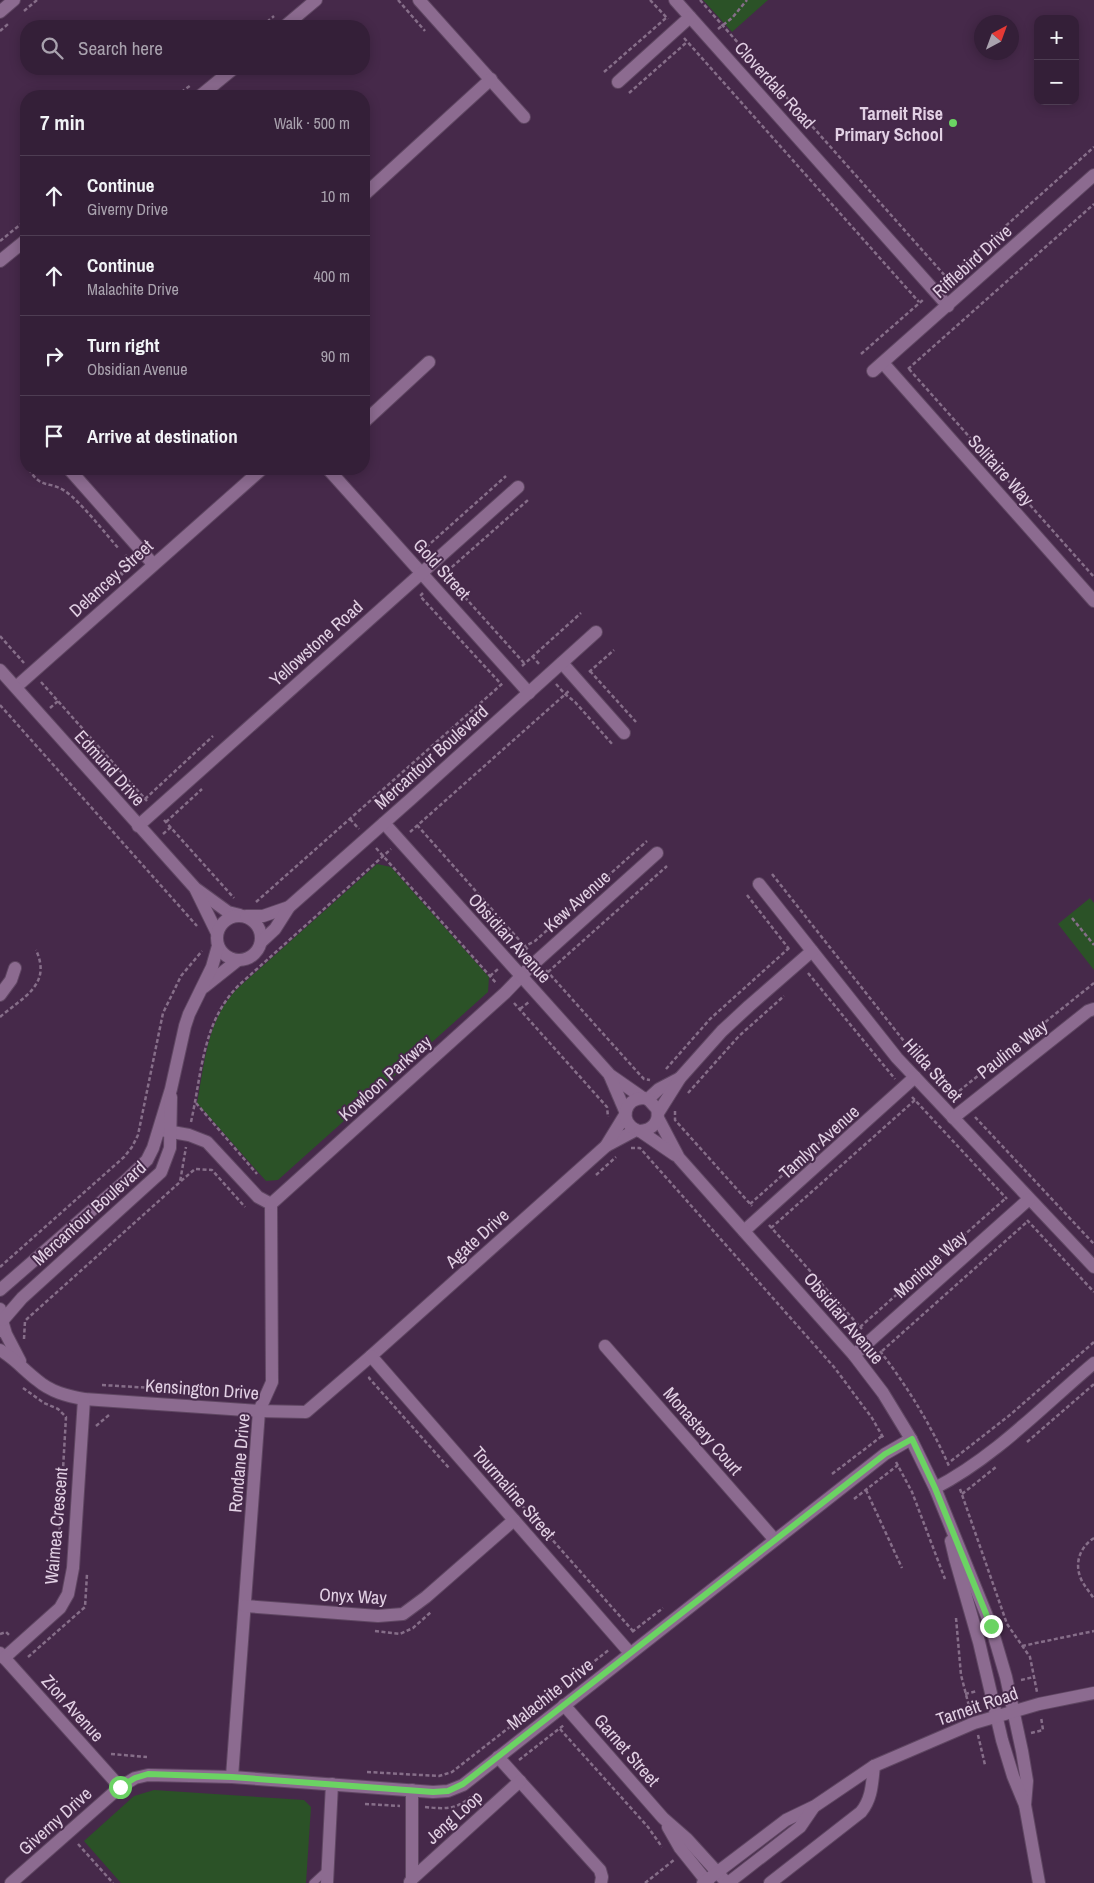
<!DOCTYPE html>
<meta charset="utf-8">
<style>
:root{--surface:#341f38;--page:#3c2740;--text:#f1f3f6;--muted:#a9a2ae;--line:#4e3d53}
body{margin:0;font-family:"Archivo Narrow",sans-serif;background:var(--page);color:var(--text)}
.controls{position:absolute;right:15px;top:15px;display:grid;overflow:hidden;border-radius:10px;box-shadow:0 2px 12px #0003}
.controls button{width:45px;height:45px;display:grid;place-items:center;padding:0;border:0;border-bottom:1px solid var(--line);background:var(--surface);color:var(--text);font:25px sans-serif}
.compass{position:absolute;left:974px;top:15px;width:45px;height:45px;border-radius:50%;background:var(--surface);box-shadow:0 2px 12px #0003;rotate:41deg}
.stop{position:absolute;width:15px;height:15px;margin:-11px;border:4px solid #6bd363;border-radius:50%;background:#fff}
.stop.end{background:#6bd363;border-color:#fff;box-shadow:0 1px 5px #0008}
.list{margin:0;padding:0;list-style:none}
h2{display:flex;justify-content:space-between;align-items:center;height:65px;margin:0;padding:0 20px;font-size:21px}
h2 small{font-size:16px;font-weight:400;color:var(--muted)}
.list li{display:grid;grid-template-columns:32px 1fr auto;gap:15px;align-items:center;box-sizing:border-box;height:80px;padding:0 20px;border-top:1px solid var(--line)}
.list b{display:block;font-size:19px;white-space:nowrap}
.list p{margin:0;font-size:16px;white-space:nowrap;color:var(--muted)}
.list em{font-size:16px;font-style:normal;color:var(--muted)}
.icon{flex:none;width:28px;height:28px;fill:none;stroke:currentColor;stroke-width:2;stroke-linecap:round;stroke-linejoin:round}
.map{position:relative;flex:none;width:1094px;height:1883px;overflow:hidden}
.search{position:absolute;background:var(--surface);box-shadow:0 2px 12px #0003;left:20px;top:20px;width:350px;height:55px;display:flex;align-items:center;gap:12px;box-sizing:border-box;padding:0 18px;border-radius:20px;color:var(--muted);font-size:19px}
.panel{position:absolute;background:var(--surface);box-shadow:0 2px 12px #0003;left:20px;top:90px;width:350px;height:385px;border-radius:20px}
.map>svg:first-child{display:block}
.green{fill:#2b5227}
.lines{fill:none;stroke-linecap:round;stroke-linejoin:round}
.service-casing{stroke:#5f4662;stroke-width:9}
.minor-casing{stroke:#5f4662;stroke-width:14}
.tertiary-casing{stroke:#5f4662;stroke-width:14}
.secondary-casing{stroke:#5f4662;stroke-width:14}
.path{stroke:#866e89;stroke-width:2.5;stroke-dasharray:4 2.5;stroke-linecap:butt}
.service{stroke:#8c6b90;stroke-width:7}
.minor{stroke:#8c6b90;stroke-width:12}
.tertiary{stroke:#8c6b90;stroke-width:12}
.secondary{stroke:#8c6b90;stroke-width:12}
.route{stroke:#6bd363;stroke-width:6}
.poi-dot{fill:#6bd363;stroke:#46294a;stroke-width:2}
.labels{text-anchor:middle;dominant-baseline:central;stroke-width:4;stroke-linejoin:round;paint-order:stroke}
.street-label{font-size:18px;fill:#e2d0e4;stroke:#46294a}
.poi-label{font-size:18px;font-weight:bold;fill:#e2d0e4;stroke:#46294a;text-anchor:end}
</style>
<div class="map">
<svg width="1094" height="1883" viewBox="0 0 1094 1883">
<rect width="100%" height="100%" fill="#46294a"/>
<g class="green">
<polygon points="703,0 768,0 732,32"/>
<path d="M377,864L391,867L489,977L488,992L278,1180L266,1181L197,1103C205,1061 207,1018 239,987Z"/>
<polygon points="1090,898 1094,903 1094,970 1058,924"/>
<polygon points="154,1790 304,1800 311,1807 306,1883 121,1883 84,1841 134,1796"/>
</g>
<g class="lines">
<g class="service-casing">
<polyline id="service" points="313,1883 327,1870"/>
</g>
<g class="minor-casing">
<g id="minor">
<polyline points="419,0 524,117"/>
<polyline points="675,0 948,306"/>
<polyline points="0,12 14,0"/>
<polyline points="285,26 316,0"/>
<polyline points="618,82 690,17"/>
<polyline points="200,96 233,69"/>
<polyline points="364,195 491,79"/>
<polyline points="0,261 26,240"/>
<polyline points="883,363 1094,601"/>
<polyline points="364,422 429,362"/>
<polyline points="69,469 153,564"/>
<polyline points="328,469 529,693"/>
<polyline points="562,663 624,733"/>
<polyline points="16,687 262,469"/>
<polyline points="138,826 518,487"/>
<polyline points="759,884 897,1058 1094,1267"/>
<polyline points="0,995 11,980 15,968"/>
<polyline points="643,1098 648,1099 659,1089 680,1078"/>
<polyline points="658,1113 680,1078 722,1031 749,1006 812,951"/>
<polyline points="953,1118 1088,1011 1094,1009"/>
<polyline points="161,1130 189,1135 207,1142 258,1197 271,1204 272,1382 259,1411 232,1777"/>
<polyline points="606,1146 636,1130 640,1131"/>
<polyline points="271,1204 505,993 530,967 657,853"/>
<polyline points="744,1231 915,1077"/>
<polyline points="3,1324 6,1334 20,1361"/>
<polyline points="605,1346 775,1540"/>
<path d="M0,1350C15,1359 24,1370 37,1380C51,1392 67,1396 84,1399L259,1411L306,1412L371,1356L606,1146L625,1115"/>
<polyline points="854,1355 1029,1199"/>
<polyline points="371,1356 630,1653"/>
<path d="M935,1488C995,1457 1043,1406 1094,1363"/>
<polyline points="245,1606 378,1616 403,1614 426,1597 514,1520"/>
<polyline points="0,1653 120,1787"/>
<polyline points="4,1658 60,1608 68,1594 73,1568 84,1399"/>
<polyline points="564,1705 663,1818 687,1839 727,1883"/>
<polyline points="498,1757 600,1870 602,1877 601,1883"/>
<polyline points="668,1827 680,1848 708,1883"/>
<polyline points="412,1879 520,1781"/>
<polyline points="410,1882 412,1879 412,1790"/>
<polyline points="11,1883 120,1787 135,1778 148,1775 232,1777 433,1792 448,1791 463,1785 885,1454 911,1439"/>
<polyline points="327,1883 332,1784"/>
<path d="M770,1883L861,1812C872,1799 872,1783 874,1766"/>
</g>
</g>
<g class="tertiary-casing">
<g id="tertiary">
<polyline points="873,371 1094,175"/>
<polyline points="0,670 195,888 228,912 240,915"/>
<polyline points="384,823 610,1075 643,1098"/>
<polyline points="196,890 217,933"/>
<circle cx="239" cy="938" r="22"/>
<polyline points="246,916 263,916 289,907"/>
<polyline points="261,942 275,929 289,907 411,799 596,632"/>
<polyline points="204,987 238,960"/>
<polyline points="610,1076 625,1111"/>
<polyline points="658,1118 679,1158 854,1355 883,1393 911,1439 935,1488 991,1626 1006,1677 1022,1751 1027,1781 1025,1805"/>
<path d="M636,1130C619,1121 624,1099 643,1098"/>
<path d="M640,1131C653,1130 660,1121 657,1109L648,1099"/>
<polyline points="640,1131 675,1155"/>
<polyline points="0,1290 123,1183 147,1160 153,1148 171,1089 185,1026 189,1014 212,967 218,946"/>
<polyline points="0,1309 3,1320 0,1331"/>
<polyline points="3,1320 22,1298 161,1172 170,1148 171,1097"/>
<polyline points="951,1541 955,1558 979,1642 1002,1740 1013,1776 1025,1805 1039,1883"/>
</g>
</g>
<g class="secondary-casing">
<g id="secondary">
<polyline points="703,1883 786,1820 815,1806 874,1766 974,1723 1039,1704 1094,1693"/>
<polyline points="728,1883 800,1827 813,1808"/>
</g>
</g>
<g class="path">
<polyline points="398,0 425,31"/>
<polyline points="650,0 668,19"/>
<polyline points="700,0 947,278"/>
<polyline points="24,11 37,0"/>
<polyline points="262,26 274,16"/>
<polyline points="718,29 732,18 747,0"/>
<polyline points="0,31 8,24"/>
<polyline points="684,38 919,302"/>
<polyline points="604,72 666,18"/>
<polyline points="629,93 687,42"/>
<polyline points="176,96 191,85"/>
<polyline points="0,241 26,220"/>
<polyline points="943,282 1094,147"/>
<polyline points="861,354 924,299"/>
<polyline points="908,369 1094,204"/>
<polyline points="909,369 1094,577"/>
<path d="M29,469C40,489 50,481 65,491C81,502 105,533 119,549"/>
<polyline points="425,551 423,550 506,476"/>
<polyline points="123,575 121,573 126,568 127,557 125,555"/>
<polyline points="423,593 420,596 501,684"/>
<polyline points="0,636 24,663"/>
<polyline points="532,656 540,665"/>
<polyline points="524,663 444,574 528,500"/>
<polyline points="522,666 581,613"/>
<polyline points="590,671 636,722"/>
<polyline points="589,672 614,650"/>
<polyline points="41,682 147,801"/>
<polyline points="556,684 565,694 575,702 613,745"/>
<polyline points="0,705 197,926"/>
<polyline points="50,708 58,701"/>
<polyline points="145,799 213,736"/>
<polyline points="350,819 359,829"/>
<polyline points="164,820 234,898"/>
<polyline points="166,822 202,789"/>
<polyline points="417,825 529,951"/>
<polyline points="410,832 570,690"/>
<polyline points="163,834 171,827"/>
<polyline points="376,848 497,984"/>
<polyline points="772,874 907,1045 957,1098"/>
<polyline points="747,895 789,949"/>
<polyline points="256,902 503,683"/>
<polyline points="1072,918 1094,945"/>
<polyline points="518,952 525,946 535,941 647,841"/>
<polyline points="546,970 641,1076 644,1079 650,1080"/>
<polyline points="548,972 667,866"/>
<polyline points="808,973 895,1079"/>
<polyline points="490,976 498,969"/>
<polyline points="514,1003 607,1107 608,1117"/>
<polyline points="520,1009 529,1002"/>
<path d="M0,1017C23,997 52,985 36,950"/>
<polyline points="666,1069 710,1019 789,948"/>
<polyline points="688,1093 739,1036 784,996"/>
<polyline points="954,1095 1094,983"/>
<polyline points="912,1097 1007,1199"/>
<polyline points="196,1103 257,1174"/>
<polyline points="675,1111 675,1120 752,1206"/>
<polyline points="975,1117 1094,1244"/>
<path d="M191,1122C202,1073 202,1022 239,985L391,849"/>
<polyline points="631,1148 640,1148 834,1367 872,1418 884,1439"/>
<polyline points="596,1175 616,1157"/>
<polyline points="181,1181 195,1169 212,1170 245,1207"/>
<polyline points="750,1204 856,1110"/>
<polyline points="1027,1220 1094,1292"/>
<polyline points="769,1225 862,1329"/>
<polyline points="771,1228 915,1100"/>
<polyline points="0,1267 124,1157 132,1147 138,1135 163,1013 181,976 202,951"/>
<polyline points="860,1327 1006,1198"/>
<polyline points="24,1339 25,1321 28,1318 180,1182 186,1147"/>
<path d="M880,1351C907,1386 931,1425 949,1466"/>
<polyline points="882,1351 1028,1221"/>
<polyline points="370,1377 369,1378 449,1468"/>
<polyline points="102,1385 170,1389"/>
<polyline points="23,1388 44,1403 58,1409 66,1417 57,1574"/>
<polyline points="96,1426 109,1415"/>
<polyline points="1027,1442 1094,1384"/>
<polyline points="951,1461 1011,1414 1094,1342"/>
<polyline points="896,1462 912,1492 945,1579"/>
<polyline points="832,1474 882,1436"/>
<polyline points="960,1489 1007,1624 1030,1657 1037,1692"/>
<polyline points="866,1490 902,1568"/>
<polyline points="510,1492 633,1631"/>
<polyline points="962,1494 996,1467"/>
<polyline points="854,1499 898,1465"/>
<path d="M1094,1538C1080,1547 1074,1563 1081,1579C1084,1586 1090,1592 1094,1599"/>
<polyline points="956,1618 961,1675 970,1710"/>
<polyline points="375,1631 400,1634 413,1628 431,1612"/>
<polyline points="632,1632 663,1608"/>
<polyline points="0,1634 6,1632 9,1635"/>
<polyline points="1022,1646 1094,1631"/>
<polyline points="28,1657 85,1607 87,1574"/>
<polyline points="1021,1680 1034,1677"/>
<polyline points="965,1694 977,1691"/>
<polyline points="560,1729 648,1827 662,1847"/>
<polyline points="1031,1733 1043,1730 1041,1717"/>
<polyline points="978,1735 985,1765"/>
<polyline points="111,1754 147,1757"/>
<polyline points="519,1760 564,1725"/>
<polyline points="367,1772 439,1776 452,1772 610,1649"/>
<polyline points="365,1804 400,1806"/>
<path d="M425,1807C445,1809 455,1810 471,1797"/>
<polyline points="78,1844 113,1883"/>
<polyline points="645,1883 674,1860"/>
</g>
<use href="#service" class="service"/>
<use href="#minor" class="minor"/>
<use href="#tertiary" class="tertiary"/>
<use href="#secondary" class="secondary"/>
</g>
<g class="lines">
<polyline class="route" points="120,1787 135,1778 148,1774 232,1777 433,1792 448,1791 463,1784 885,1454 912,1439 935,1488 991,1626"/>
</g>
<circle class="poi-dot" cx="953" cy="123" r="5"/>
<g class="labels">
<g class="street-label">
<text transform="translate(775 85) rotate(48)">Cloverdale Road</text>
<text transform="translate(972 261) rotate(-42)">Rifflebird Drive</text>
<text transform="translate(1001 470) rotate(48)">Solitaire Way</text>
<text transform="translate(442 569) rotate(48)">Gold Street</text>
<text transform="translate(111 578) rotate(-42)">Delancey Street</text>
<text transform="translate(316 643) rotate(-42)">Yellowstone Road</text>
<text transform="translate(431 757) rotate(-42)">Mercantour Boulevard</text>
<text transform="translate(110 768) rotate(48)">Edmund Drive</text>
<text transform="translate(577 901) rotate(-42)">Kew Avenue</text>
<text transform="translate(510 938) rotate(48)">Obsidian Avenue</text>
<text transform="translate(1012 1049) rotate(-38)">Pauline Way</text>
<text transform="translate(933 1070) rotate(48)">Hilda Street</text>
<text transform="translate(385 1078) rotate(-42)">Kowloon Parkway</text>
<text transform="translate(819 1142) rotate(-42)">Tamlyn Avenue</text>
<text transform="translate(89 1213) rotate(-42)">Mercantour Boulevard</text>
<text transform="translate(477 1238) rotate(-42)">Agate Drive</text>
<text transform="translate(930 1264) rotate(-42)">Monique Way</text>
<text transform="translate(844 1318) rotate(50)">Obsidian Avenue</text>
<text transform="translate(202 1389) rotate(4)">Kensington Drive</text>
<text transform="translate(703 1431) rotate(49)">Monastery Court</text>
<text transform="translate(239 1463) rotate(-85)">Rondane Drive</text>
<text transform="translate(514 1493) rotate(49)">Tourmaline Street</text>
<text transform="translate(56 1526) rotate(-85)">Waimea Crescent</text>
<text transform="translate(353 1596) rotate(3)">Onyx Way</text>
<text transform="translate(550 1694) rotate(-38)">Malachite Drive</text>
<text transform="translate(977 1706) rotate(-19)">Tarneit Road</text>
<text transform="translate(73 1708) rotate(48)">Zion Avenue</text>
<text transform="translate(627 1750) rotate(49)">Garnet Street</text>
<text transform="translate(454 1817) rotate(-42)">Jeng Loop</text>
<text transform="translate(55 1821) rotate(-42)">Giverny Drive</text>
</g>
<g class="poi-label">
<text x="943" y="113">Tarneit Rise<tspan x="943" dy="21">Primary School</tspan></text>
</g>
</g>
</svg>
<div class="controls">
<button>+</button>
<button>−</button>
</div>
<svg class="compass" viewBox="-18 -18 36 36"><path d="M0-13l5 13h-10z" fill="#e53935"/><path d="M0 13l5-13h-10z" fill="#a9a2ae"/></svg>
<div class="stop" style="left:120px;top:1787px"></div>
<div class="stop end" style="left:991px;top:1626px"></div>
<div class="search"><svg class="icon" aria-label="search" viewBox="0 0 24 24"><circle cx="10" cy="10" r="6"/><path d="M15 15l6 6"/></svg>Search here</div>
<section class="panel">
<h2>7 min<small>Walk · 500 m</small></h2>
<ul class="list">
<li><svg class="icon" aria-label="ahead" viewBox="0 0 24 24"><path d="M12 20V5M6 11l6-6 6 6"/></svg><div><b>Continue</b><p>Giverny Drive</p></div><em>10 m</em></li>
<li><svg class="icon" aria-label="ahead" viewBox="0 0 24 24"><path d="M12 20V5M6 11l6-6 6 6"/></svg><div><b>Continue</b><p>Malachite Drive</p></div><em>400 m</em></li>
<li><svg class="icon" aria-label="right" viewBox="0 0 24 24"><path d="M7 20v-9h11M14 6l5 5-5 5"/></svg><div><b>Turn right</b><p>Obsidian Avenue</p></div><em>90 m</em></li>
<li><svg class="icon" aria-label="arrive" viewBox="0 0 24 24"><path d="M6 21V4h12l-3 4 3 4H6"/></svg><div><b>Arrive at destination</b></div></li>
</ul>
</section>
</div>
